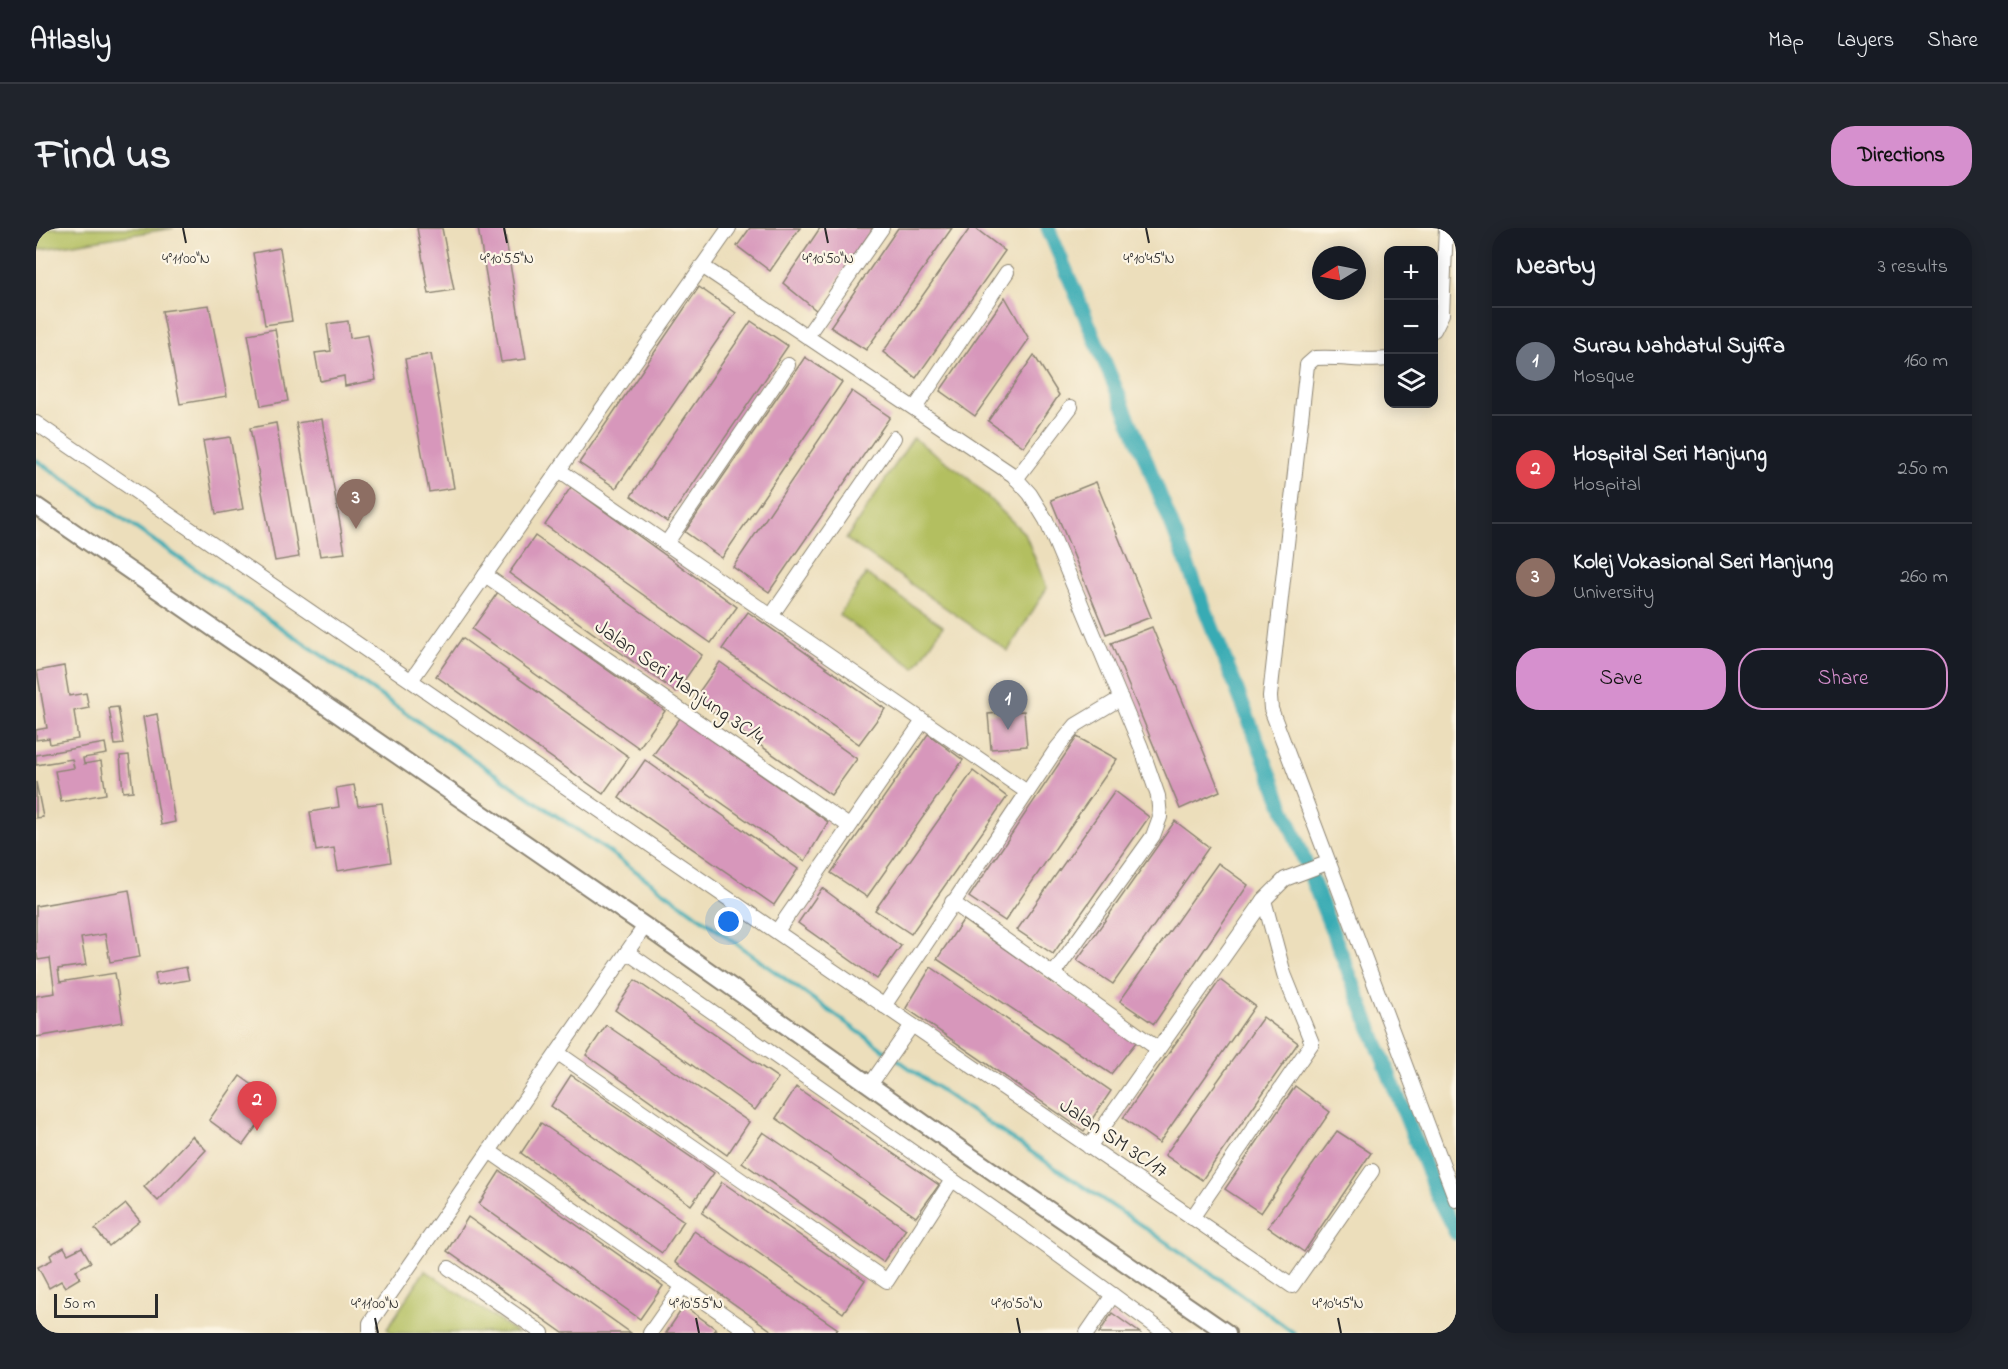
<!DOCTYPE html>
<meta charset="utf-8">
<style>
:root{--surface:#171b24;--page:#20242c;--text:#f1f3f6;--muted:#9ea1a6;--line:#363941;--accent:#d690ce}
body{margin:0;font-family:"Indie Flower",sans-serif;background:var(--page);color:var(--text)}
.controls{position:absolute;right:18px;top:18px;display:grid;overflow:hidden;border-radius:12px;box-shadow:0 3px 15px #0003}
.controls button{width:54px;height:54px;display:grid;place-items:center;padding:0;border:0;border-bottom:2px solid var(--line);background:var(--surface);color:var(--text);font:30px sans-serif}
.compass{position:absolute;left:1276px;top:18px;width:54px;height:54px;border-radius:50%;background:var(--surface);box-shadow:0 3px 15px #0003;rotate:260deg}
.scale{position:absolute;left:18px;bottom:15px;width:104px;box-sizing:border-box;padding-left:6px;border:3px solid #2b2b2b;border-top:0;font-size:16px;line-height:21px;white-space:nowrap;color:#2b2b2b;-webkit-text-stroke:4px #fcf5e5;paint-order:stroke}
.you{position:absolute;left:693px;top:694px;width:21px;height:21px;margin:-15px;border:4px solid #fff;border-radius:50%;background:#1a73e8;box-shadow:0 0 0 9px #1a73e833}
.badge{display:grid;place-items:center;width:39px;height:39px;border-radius:50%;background:var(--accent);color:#fff;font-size:20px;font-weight:700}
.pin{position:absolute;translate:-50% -50px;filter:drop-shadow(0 2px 3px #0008)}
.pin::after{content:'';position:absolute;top:32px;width:21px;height:18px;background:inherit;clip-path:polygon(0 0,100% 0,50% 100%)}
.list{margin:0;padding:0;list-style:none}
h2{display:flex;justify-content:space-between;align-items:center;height:78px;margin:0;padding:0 24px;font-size:26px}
h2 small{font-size:20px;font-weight:400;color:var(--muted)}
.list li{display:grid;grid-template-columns:39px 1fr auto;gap:18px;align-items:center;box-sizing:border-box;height:108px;padding:0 24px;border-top:2px solid var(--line)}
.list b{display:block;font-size:22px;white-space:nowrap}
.list p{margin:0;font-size:20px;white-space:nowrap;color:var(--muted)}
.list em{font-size:20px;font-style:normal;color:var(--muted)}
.actions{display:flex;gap:12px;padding:18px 24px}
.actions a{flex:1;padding:14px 0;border:2px solid var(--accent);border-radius:24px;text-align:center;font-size:21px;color:var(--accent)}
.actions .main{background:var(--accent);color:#111}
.icon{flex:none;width:33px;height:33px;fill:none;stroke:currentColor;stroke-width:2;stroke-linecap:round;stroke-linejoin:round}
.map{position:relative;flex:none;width:1420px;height:1105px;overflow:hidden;border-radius:24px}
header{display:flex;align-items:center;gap:36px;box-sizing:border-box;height:84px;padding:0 30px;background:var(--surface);border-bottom:2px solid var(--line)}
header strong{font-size:28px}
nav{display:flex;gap:33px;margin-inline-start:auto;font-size:21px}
.intro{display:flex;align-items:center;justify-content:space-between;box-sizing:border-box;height:144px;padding:0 36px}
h1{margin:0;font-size:42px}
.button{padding:15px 27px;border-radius:24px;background:var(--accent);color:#111;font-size:21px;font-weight:700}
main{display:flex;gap:36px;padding:0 36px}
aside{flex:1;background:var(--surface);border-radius:24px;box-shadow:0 3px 15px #0003}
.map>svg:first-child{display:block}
.green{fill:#b3bf61;stroke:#6f7546;stroke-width:1.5}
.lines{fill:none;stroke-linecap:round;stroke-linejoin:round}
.stream{stroke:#39abb4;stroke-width:4}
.canal{stroke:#39abb4;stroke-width:15}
.building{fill:#d797bb}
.minor-casing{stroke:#8c8473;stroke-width:16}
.tertiary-casing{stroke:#8c8473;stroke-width:20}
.minor{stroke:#fff;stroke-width:14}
.tertiary{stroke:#fff;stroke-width:16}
.ticks{fill:none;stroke:#2b2b2b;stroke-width:2}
.labels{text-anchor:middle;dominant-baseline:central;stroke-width:4.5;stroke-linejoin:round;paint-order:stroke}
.street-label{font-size:21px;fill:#2b2b2b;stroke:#fcf5e5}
.ticks-label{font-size:15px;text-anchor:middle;fill:#2b2b2b;stroke:#fcf5e5;stroke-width:4.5;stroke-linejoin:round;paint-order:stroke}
</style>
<header>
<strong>Atlasly</strong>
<nav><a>Map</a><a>Layers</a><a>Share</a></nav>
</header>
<div class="intro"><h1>Find us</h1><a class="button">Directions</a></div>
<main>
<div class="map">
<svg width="1420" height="1105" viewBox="0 0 1420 1105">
<rect width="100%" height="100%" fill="#fcf5e5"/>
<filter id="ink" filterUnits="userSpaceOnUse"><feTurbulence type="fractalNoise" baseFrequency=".0167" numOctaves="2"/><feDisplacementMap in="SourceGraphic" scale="12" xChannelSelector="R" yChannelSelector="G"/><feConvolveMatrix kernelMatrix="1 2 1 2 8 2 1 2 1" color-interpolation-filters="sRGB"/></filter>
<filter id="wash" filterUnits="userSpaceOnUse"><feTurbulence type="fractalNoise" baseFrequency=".008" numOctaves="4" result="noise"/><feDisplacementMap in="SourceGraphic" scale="24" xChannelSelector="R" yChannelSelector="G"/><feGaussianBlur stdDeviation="1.35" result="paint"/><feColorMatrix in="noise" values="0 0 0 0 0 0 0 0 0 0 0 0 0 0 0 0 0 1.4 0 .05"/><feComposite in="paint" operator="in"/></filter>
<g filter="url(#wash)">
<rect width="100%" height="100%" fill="#ecdebb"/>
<g class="green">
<polygon points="0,0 138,0 0,22"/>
<polygon points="877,210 929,247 989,306 1011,360 972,423 810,311"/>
<polygon points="830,346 907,398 879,440 803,387"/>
<polygon points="389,1042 481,1105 357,1105 351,1101"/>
</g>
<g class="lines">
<g class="stream">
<polyline points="0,232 569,621 852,825"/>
<path d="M858,829C989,924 1129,1008 1258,1105"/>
</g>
<polyline class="canal" points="1012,0 1108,227 1402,970 1420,1005"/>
</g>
<g id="blocks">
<g class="building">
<polygon points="381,0 406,0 418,62 393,66"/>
<polygon points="442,0 468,0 490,131 465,134"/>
<polygon points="714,0 764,0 734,43 701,18"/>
<polygon points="784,0 837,0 781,83 747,55"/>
<polygon points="862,0 916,0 830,122 794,99"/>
<polygon points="934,0 939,0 969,23 880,150 847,124"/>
<polygon points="244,20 256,93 229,97 217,25"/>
<polygon points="663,59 700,85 580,260 543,235"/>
<polygon points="969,69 993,111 939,188 904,163"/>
<polygon points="173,77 191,168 144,176 126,83"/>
<polygon points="312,93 314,110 332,107 340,152 309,158 308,148 284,153 279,125 295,123 291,96"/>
<polygon points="715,93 752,118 631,294 595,268"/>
<polygon points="239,101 252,173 225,178 212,106"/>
<polygon points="395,126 418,260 393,264 369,131"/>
<polygon points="998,127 1023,167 988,219 952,193"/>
<polygon points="769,129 806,154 686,330 649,304"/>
<polygon points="816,163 854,189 733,364 697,339"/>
<polygon points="286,191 309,325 284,328 260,195"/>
<polygon points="240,195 263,329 239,333 214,200"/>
<polygon points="194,209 207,281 180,286 167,213"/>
<polygon points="1060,254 1115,389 1070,406 1015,272"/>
<polygon points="535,259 701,379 675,415 509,297"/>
<polygon points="499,308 666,427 640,464 473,345"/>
<polygon points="462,364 629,483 603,520 436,401"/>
<polygon points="712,384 849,481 823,516 686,421"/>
<polygon points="1116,399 1184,563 1144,581 1075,415"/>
<polygon points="426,410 593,529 567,566 400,448"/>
<polygon points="684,434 821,531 795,567 658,471"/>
<polygon points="28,438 33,468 50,465 53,480 38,483 42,511 14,516 13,510 0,512 0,502 11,500 1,443"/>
<polygon points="82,479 88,516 79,517 73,480"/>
<polygon points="988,483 991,518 955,521 952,486"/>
<polygon points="121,486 139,594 125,597 107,489"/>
<polygon points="644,490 792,594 769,633 617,527"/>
<polygon points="892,506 927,532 831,669 795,645"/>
<polygon points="1041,509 1081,531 969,693 933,669"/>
<polygon points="69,515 71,526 47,530 48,536 65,533 70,566 25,574 19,543 38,540 36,531 0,537 0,527"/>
<polygon points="93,527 97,563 87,564 84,528"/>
<polygon points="609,532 762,641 738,677 583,570"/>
<polygon points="937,543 971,569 875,706 839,682"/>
<polygon points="0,554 7,589 0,590"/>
<polygon points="318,557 322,578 346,575 355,634 302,643 298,620 280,623 274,584 303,579 300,560"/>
<polygon points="1079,563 1113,589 1017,726 981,702"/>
<polygon points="1139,593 1173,619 1077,756 1041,732"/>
<polygon points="1182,635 1212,657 1118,796 1084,773"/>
<polygon points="786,660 865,718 841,751 762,695"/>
<polygon points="93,662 104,729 74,734 69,706 45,710 50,737 22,741 24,754 79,745 87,794 0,809 0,768 19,765 14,730 2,732 0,722 0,678"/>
<polygon points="927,692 1101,813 1075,846 901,731"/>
<polygon points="150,739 153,752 121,757 119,745"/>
<polygon points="895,739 1075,863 1048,903 870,780"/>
<polygon points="599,752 742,850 719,882 579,782"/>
<polygon points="1184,752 1219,778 1123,915 1087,890"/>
<polygon points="1227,789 1262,815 1166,952 1129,927"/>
<polygon points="570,797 713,894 691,927 550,827"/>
<polygon points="535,847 678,945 655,977 515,878"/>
<polygon points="204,848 239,873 207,917 173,892"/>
<polygon points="1259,858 1294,884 1225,985 1189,961"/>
<polygon points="760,859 903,957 880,989 740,890"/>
<polygon points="505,895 648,993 626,1025 485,925"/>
<polygon points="1301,903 1335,925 1268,1024 1232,999"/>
<polygon points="727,904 870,1001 847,1034 706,934"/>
<polygon points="156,908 170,922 122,973 108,959"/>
<polygon points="464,943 627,1058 604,1091 443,976"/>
<polygon points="686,954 829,1052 807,1085 666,985"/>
<polygon points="90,976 104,993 73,1018 59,1001"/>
<polygon points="432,989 595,1105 527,1105 411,1023"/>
<polygon points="658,1003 802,1101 799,1105 739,1105 639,1034"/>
<polygon points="28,1019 32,1026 46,1019 55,1034 40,1042 44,1050 29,1059 25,1053 13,1060 2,1039 16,1032 14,1027"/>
<polygon points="648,1078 680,1101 677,1105 630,1105"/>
<polygon points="1076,1085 1104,1105 1063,1105"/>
</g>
</g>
</g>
<g filter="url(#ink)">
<use href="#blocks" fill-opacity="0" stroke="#8c8473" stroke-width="1.5"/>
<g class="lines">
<g class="minor-casing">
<g id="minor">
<polyline points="666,38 977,247 994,266 1010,292 1105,519 1122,568 1124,589 1117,608 1018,745"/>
<polyline points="1398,102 1406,86 1410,0"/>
<polyline points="771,108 846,0"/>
<path d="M1352,131C1328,134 1303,128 1279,130L1271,137L1234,468L1235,481L1420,972"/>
<polyline points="879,180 971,44"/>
<polyline points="0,195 1256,1058 1336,943"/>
<polyline points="523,242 991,564"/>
<polyline points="980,251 1035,179"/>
<polyline points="630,316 752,137"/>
<polyline points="449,347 813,598"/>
<polyline points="735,388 858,210"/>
<polyline points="376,451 693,0"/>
<polyline points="1228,672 1249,651 1291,635"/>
<polyline points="916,674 1122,821"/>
<polyline points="741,703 887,493"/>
<polyline points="591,724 988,1002 1129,1105"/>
<polyline points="848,778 1021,520 1040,497 1085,470"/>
<polyline points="522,825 851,1053 916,952"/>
<polyline points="834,857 876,797"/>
<polyline points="1053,919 1228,672 1248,746 1276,815 1156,990"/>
<polyline points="453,923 714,1105"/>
<polyline points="413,1040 506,1105"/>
<polyline points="334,1105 334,1095 609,698"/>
<polyline points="614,1105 647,1058"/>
<polyline points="1051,1105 1077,1067"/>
</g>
</g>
<g class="tertiary-casing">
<polyline id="tertiary" points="0,278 609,698 930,925 1191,1105"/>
</g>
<use href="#minor" class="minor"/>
<use href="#tertiary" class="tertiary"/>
</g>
</g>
<path class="ticks" d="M147,0L150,15M468,0L471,15M789,0L792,15M1110,0L1113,15M339,1090L342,1105M660,1090L663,1105M981,1090L984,1105M1302,1090L1305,1105"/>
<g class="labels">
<g class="street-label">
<text transform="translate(643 455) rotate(35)">Jalan Seri Manjung 3C/4</text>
<text transform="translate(1077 911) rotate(34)">Jalan SM 3C/17</text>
</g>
</g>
<g class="ticks-label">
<text x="150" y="35">4°11'00"N</text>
<text x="471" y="35">4°10'55"N</text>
<text x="792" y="35">4°10'50"N</text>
<text x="1113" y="35">4°10'45"N</text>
<text x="339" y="1080">4°11'00"N</text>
<text x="660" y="1080">4°10'55"N</text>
<text x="981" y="1080">4°10'50"N</text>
<text x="1302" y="1080">4°10'45"N</text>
</g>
</svg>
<div class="controls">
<button>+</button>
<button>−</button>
<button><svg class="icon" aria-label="layers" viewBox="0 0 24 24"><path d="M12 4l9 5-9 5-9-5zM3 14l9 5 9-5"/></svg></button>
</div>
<svg class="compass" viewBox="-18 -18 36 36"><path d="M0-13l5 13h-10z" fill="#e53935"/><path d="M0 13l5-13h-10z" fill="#9ea1a6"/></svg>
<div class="scale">50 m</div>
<div class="you"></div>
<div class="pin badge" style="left:972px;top:502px;background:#6b7280">1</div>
<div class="pin badge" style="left:221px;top:903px;background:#e0444e">2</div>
<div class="pin badge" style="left:320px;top:301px;background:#8d6e63">3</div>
</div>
<aside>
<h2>Nearby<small>3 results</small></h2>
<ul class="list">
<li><span class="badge" style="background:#6b7280">1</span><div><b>Surau Nahdatul Syiffa</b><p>Mosque</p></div><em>160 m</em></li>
<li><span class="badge" style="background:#e0444e">2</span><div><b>Hospital Seri Manjung</b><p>Hospital</p></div><em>250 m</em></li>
<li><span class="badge" style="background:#8d6e63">3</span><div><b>Kolej Vokasional Seri Manjung</b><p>University</p></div><em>260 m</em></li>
</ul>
<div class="actions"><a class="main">Save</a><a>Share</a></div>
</aside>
</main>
